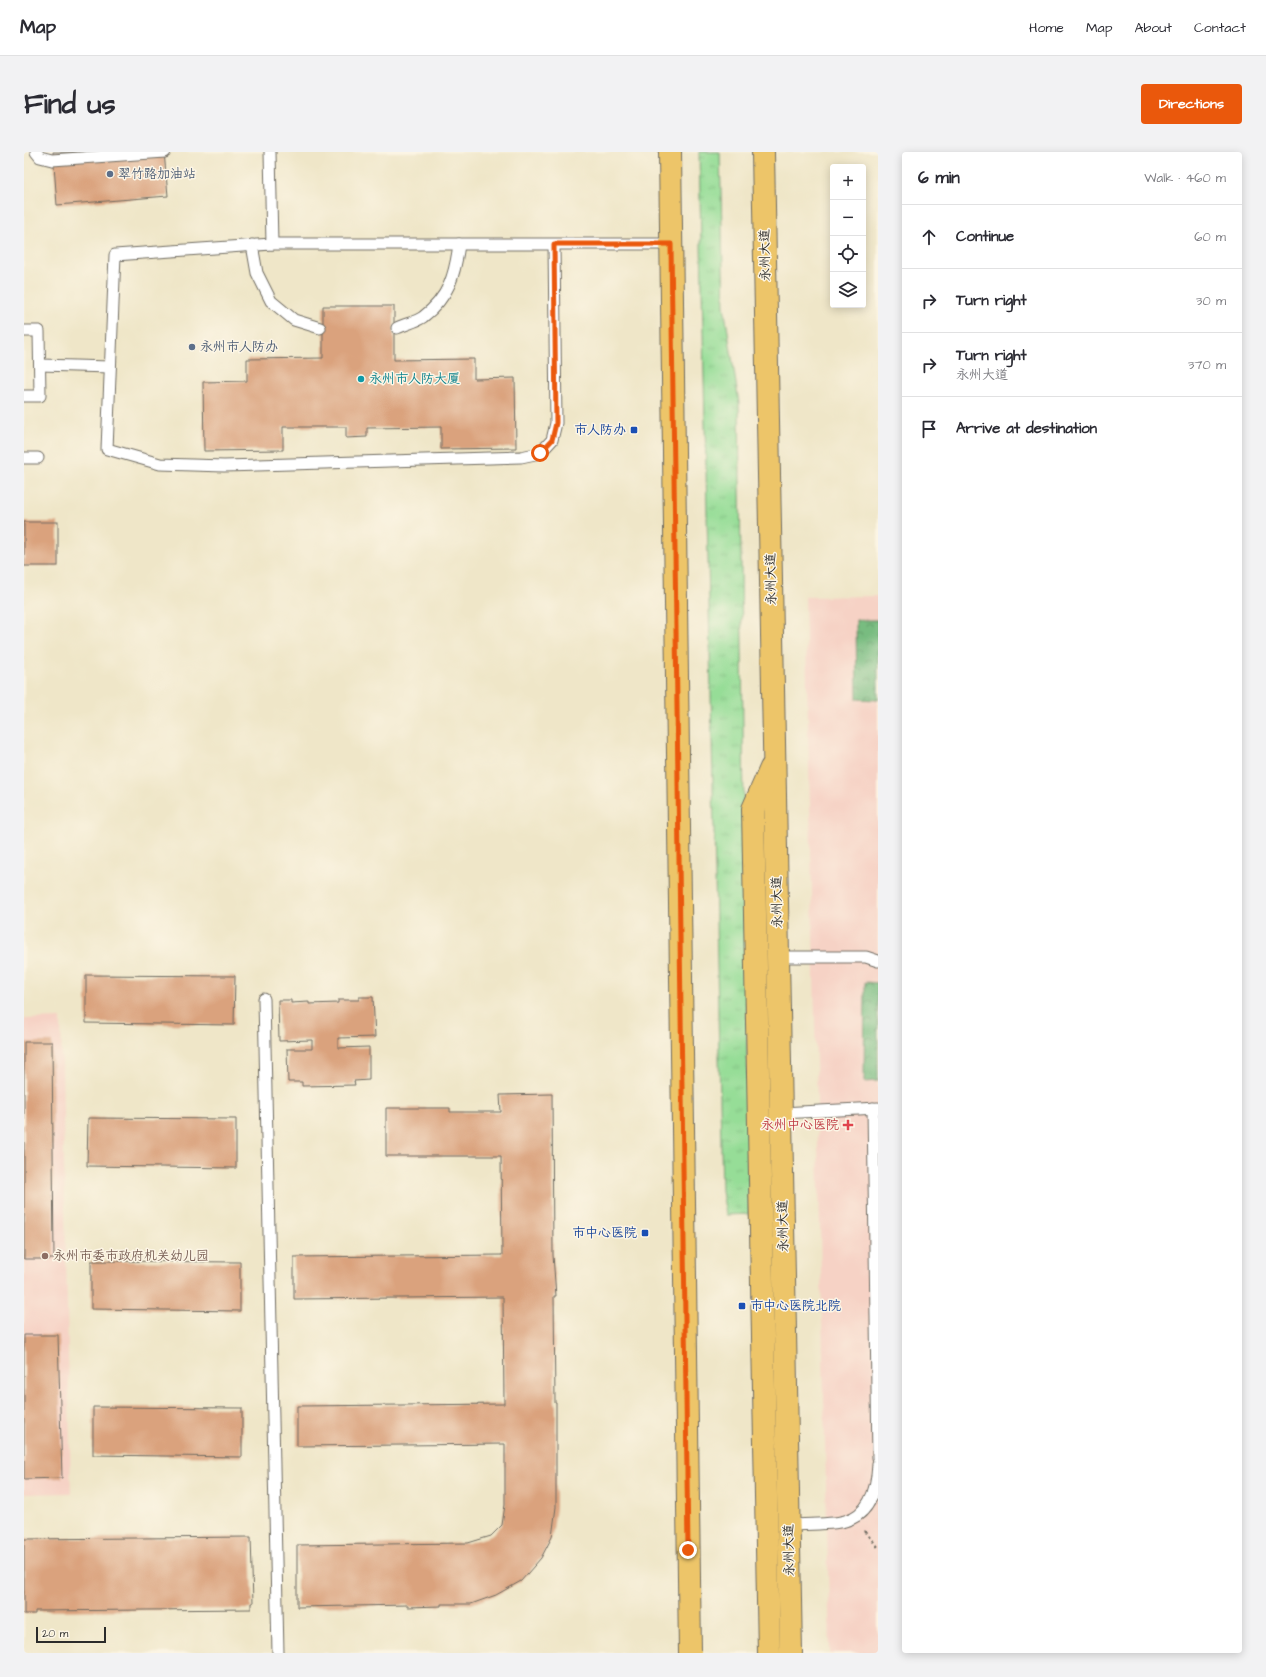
<!DOCTYPE html>
<meta charset="utf-8">
<style>
:root{--surface:#fff;--page:#f2f2f3;--text:#2b2b33;--muted:#7c7c81;--line:#e1e1e2;--accent:#ea580c}
body{margin:0;font-family:"Architects Daughter","LXGW WenKai TC",sans-serif;background:var(--page);color:var(--text)}
.controls{position:absolute;right:12px;top:12px;display:grid;overflow:hidden;border-radius:4px;box-shadow:0 2px 10px #0003}
.controls button{width:36px;height:36px;display:grid;place-items:center;padding:0;border:0;border-bottom:1px solid var(--line);background:var(--surface);color:var(--text);font:20px sans-serif}
.scale{position:absolute;left:12px;bottom:10px;width:70px;box-sizing:border-box;padding-left:4px;border:2px solid #2b2b2b;border-top:0;font-size:11px;line-height:14px;white-space:nowrap;color:#2b2b2b;-webkit-text-stroke:3px #fcf5e5;paint-order:stroke}
.stop{position:absolute;width:12px;height:12px;margin:-9px;border:3px solid #ea580c;border-radius:50%;background:#fff}
.stop.end{background:#ea580c;border-color:#fff;box-shadow:0 1px 4px #0008}
.list{margin:0;padding:0;list-style:none}
h2{display:flex;justify-content:space-between;align-items:center;height:52px;margin:0;padding:0 16px;font-size:17px}
h2 small{font-size:13px;font-weight:400;color:var(--muted)}
.list li{display:grid;grid-template-columns:26px 1fr auto;gap:12px;align-items:center;box-sizing:border-box;height:64px;padding:0 16px;border-top:1px solid var(--line)}
.list b{display:block;font-size:15px;white-space:nowrap}
.list p{margin:0;font-size:13px;white-space:nowrap;color:var(--muted)}
.list em{font-size:13px;font-style:normal;color:var(--muted)}
.icon{flex:none;width:22px;height:22px;fill:none;stroke:currentColor;stroke-width:2;stroke-linecap:round;stroke-linejoin:round}
.map{position:relative;flex:none;width:854px;height:1501px;overflow:hidden;border-radius:4px}
header{display:flex;align-items:center;gap:24px;box-sizing:border-box;height:56px;padding:0 20px;background:var(--surface);border-bottom:1px solid var(--line)}
header strong{font-size:19px}
nav{display:flex;gap:22px;margin-inline-start:auto;font-size:14px}
.intro{display:flex;align-items:center;justify-content:space-between;box-sizing:border-box;height:96px;padding:0 24px}
h1{margin:0;font-size:28px}
.button{padding:10px 18px;border-radius:4px;background:var(--accent);color:#fff;font-size:14px;font-weight:700}
main{display:flex;gap:24px;padding:0 24px}
aside{flex:1;background:var(--surface);border-radius:4px;box-shadow:0 2px 10px #0003}
.map>svg:first-child{display:block}
.built{fill:#f6d2c5}
.grass{fill:url(#grass-tufts);stroke:#608461}
.forest{fill:url(#forest-crowns);stroke:#527456}
.building{fill:#daa27d}
.lines{fill:none;stroke-linecap:round;stroke-linejoin:round}
.lane-casing{stroke:#706c62;stroke-width:13}
.primary-casing{stroke:#706c62;stroke-width:24}
.path{stroke:#706c62;stroke-width:2.5;stroke-dasharray:3 3;stroke-linecap:butt}
.lane{stroke:#fff;stroke-width:11}
.primary{stroke:#edc569;stroke-width:22}
.route{stroke:#ea580c;stroke-width:5}
.service-dot{fill:#5c6f8a;stroke:#fcf5e5;stroke-width:1.5}
.culture-dot{fill:#0f9aa8;stroke:#fcf5e5;stroke-width:1.5}
.transit-dot{fill:#1a4fb4;stroke:#fcf5e5;stroke-width:1.5}
.health-dot{fill:#e0444e;stroke:#fcf5e5;stroke-width:1.5}
.education-dot{fill:#8d6e63;stroke:#fcf5e5;stroke-width:1.5}
.labels{text-anchor:middle;dominant-baseline:central;stroke-width:3;stroke-linejoin:round;paint-order:stroke}
.service-label{font-size:13px;fill:#4e5e75;stroke:#fcf5e5;text-anchor:start}
.street-label{font-size:13px;fill:#2b2b2b;stroke:#fcf5e5}
.culture-label{font-size:13px;fill:#0d838f;stroke:#fcf5e5;text-anchor:start}
.transit-label{font-size:13px;fill:#164399;stroke:#fcf5e5;text-anchor:end}
.health-label{font-size:13px;fill:#be3a42;stroke:#fcf5e5;text-anchor:end}
.education-label{font-size:13px;fill:#785e54;stroke:#fcf5e5;text-anchor:start}
</style>
<header>
<strong>Map</strong>
<nav><a>Home</a><a>Map</a><a>About</a><a>Contact</a></nav>
</header>
<div class="intro"><h1>Find us</h1><a class="button">Directions</a></div>
<main>
<div class="map">
<svg width="854" height="1501" viewBox="0 0 854 1501">
<defs>
<pattern id="grass-tufts" width="24" height="20" patternUnits="userSpaceOnUse"><rect width="24" height="20" fill="#96dd97"/><path d="M3 7l-1-3M5 7V3M7 7l1-3M15 17l-1-3M17 17v-4M19 17l1-3" fill="none" stroke="#81be82"/></pattern>
<pattern id="forest-crowns" width="20" height="18" patternUnits="userSpaceOnUse"><rect width="20" height="18" fill="#78bc80"/><path d="M2 6a3 3 0 1 1 6 0M12 15a3 3 0 1 1 6 0" fill="none" stroke="#639969"/></pattern>
</defs>
<rect width="100%" height="100%" fill="#fcf5e5"/>
<filter id="ink" filterUnits="userSpaceOnUse"><feTurbulence type="fractalNoise" baseFrequency=".025" numOctaves="2"/><feDisplacementMap in="SourceGraphic" scale="8" xChannelSelector="R" yChannelSelector="G"/><feConvolveMatrix kernelMatrix="1 2 1 2 8 2 1 2 1" color-interpolation-filters="sRGB"/></filter>
<filter id="wash" filterUnits="userSpaceOnUse"><feTurbulence type="fractalNoise" baseFrequency=".012" numOctaves="4" result="noise"/><feDisplacementMap in="SourceGraphic" scale="16" xChannelSelector="R" yChannelSelector="G"/><feGaussianBlur stdDeviation="0.9" result="paint"/><feColorMatrix in="noise" values="0 0 0 0 0 0 0 0 0 0 0 0 0 0 0 0 0 1.4 0 .05"/><feComposite in="paint" operator="in"/></filter>
<g filter="url(#wash)">
<rect width="100%" height="100%" fill="#efe6c8"/>
<g class="built">
<polygon points="854,444 854,1501 806,1501 781,445"/>
<polygon points="37,866 47,1341 0,1342 0,867"/>
</g>
<polygon class="grass" points="675,0 696,0 700,154 715,251 725,1062 702,1063 698,1039"/>
<g class="forest">
<polygon points="832,468 854,468 854,548 833,547"/>
<polygon points="841,830 854,831 854,929 840,930"/>
</g>
<g id="blocks">
<g class="building">
<polygon points="29,0 140,0 144,44 33,53"/>
<polygon points="299,154 370,154 370,208 450,207 450,227 491,226 492,296 417,297 417,275 343,276 343,285 322,286 322,275 259,275 259,298 180,299 179,230 223,229 223,207 299,206"/>
<rect x="0" y="370" width="34" height="44"/>
<polygon points="62,823 211,824 210,873 62,871"/>
<polygon points="335,845 349,845 351,885 314,886 314,896 345,895 345,928 330,929 331,933 278,934 278,930 264,930 263,897 288,897 288,888 255,889 254,848 267,848 267,851 285,850 285,852 314,851 314,848 335,848"/>
<polygon points="0,890 28,890 30,1107 0,1107"/>
<polygon points="528,942 529,1103 532,1144 530,1144 531,1251 532,1251 532,1355 528,1385 517,1406 497,1429 472,1443 447,1452 417,1452 417,1454 384,1455 384,1453 273,1455 273,1393 444,1391 467,1384 478,1373 481,1353 481,1292 273,1294 273,1254 480,1252 479,1145 270,1147 270,1105 478,1103 477,1004 362,1004 362,956 426,956 426,960 477,960 476,943"/>
<polygon points="64,966 212,967 212,1016 63,1014"/>
<polygon points="67,1109 216,1110 216,1159 67,1157"/>
<polygon points="0,1183 34,1183 38,1326 0,1327"/>
<polygon points="69,1255 218,1256 218,1305 69,1303"/>
<polygon points="227,1385 229,1451 227,1451 227,1457 11,1459 11,1462 0,1462 0,1387"/>
</g>
</g>
</g>
<g filter="url(#ink)">
<use href="#blocks" fill-opacity="0" stroke="#706c62" stroke-width="1"/>
<g class="lines">
<g class="lane-casing">
<g id="lane">
<polyline points="12,0 16,5 28,8 141,0"/>
<polyline points="246,0 248,92"/>
<polyline points="530,92 532,271 528,288 516,301 497,305 200,314 136,312 83,297 91,103 248,92 647,92"/>
<polyline points="228,93 233,121 247,149 270,168 296,176"/>
<path d="M373,176C381,172 392,170 399,165C425,145 431,123 435,92"/>
<polyline points="0,179 15,179 16,244 0,244"/>
<polyline points="16,213 86,215"/>
<polyline points="0,306 14,306"/>
<polyline points="754,805 842,805 854,809"/>
<polyline points="240,847 254,1501"/>
<polyline points="849,956 854,1306"/>
<polyline points="757,961 854,956"/>
<path d="M764,1373C779,1372 807,1373 821,1369C847,1362 853,1335 854,1312"/>
</g>
</g>
<g class="primary-casing">
<g id="primary">
<polyline points="646,0 666,1501"/>
<polyline points="739,0 767,1501"/>
<polyline points="745,1501 729,657 747,616"/>
</g>
</g>
<polyline class="path" points="840,1379 854,1395"/>
<use href="#lane" class="lane"/>
<use href="#primary" class="primary"/>
</g>
</g>
<g class="lines" filter="url(#ink)">
<polyline class="route" points="516,301 528,288 532,271 530,92 647,92 664,1398"/>
</g>
<g class="service-dot">
<circle cx="86" cy="22" r="4"/>
<circle cx="168" cy="195" r="4"/>
</g>
<circle class="culture-dot" cx="337" cy="227" r="4"/>
<g class="transit-dot">
<rect x="606" y="274" width="8" height="8" rx="2"/>
<rect x="617" y="1077" width="8" height="8" rx="2"/>
<rect x="714" y="1150" width="8" height="8" rx="2"/>
</g>
<path class="health-dot" d="M822 967h4v4h4v4h-4v4h-4v-4h-4v-4h4z"/>
<circle class="education-dot" cx="21" cy="1104" r="4"/>
<g class="labels">
<g class="service-label">
<text x="94" y="22">翠竹路加油站</text>
<text x="176" y="195">永州市人防办</text>
</g>
<g class="street-label">
<text transform="translate(741 103) rotate(-91)">永州大道</text>
<text transform="translate(747 427) rotate(-91)">永州大道</text>
<text transform="translate(753 750) rotate(-91)">永州大道</text>
<text transform="translate(759 1074) rotate(-91)">永州大道</text>
<text transform="translate(765 1398) rotate(-91)">永州大道</text>
</g>
<g class="culture-label">
<text x="345" y="227">永州市人防大厦</text>
</g>
<g class="transit-label">
<text x="602" y="278">市人防办</text>
<text x="613" y="1081">市中心医院</text>
<text x="726" y="1154" text-anchor="start">市中心医院北院</text>
</g>
<g class="health-label">
<text x="815" y="973">永州中心医院</text>
</g>
<g class="education-label">
<text x="29" y="1104">永州市委市政府机关幼儿园</text>
</g>
</g>
</svg>
<div class="controls">
<button>+</button>
<button>−</button>
<button><svg class="icon" aria-label="locate" viewBox="0 0 24 24"><circle cx="12" cy="12" r="6"/><path d="M12 2v4M12 18v4M2 12h4M18 12h4"/></svg></button>
<button><svg class="icon" aria-label="layers" viewBox="0 0 24 24"><path d="M12 4l9 5-9 5-9-5zM3 14l9 5 9-5"/></svg></button>
</div>
<div class="scale">20 m</div>
<div class="stop" style="left:516px;top:301px"></div>
<div class="stop end" style="left:664px;top:1398px"></div>
</div>
<aside>
<h2>6 min<small>Walk · 460 m</small></h2>
<ul class="list">
<li><svg class="icon" aria-label="ahead" viewBox="0 0 24 24"><path d="M12 20V5M6 11l6-6 6 6"/></svg><div><b>Continue</b></div><em>60 m</em></li>
<li><svg class="icon" aria-label="right" viewBox="0 0 24 24"><path d="M7 20v-9h11M14 6l5 5-5 5"/></svg><div><b>Turn right</b></div><em>30 m</em></li>
<li><svg class="icon" aria-label="right" viewBox="0 0 24 24"><path d="M7 20v-9h11M14 6l5 5-5 5"/></svg><div><b>Turn right</b><p>永州大道</p></div><em>370 m</em></li>
<li><svg class="icon" aria-label="arrive" viewBox="0 0 24 24"><path d="M6 21V4h12l-3 4 3 4H6"/></svg><div><b>Arrive at destination</b></div></li>
</ul>
</aside>
</main>
